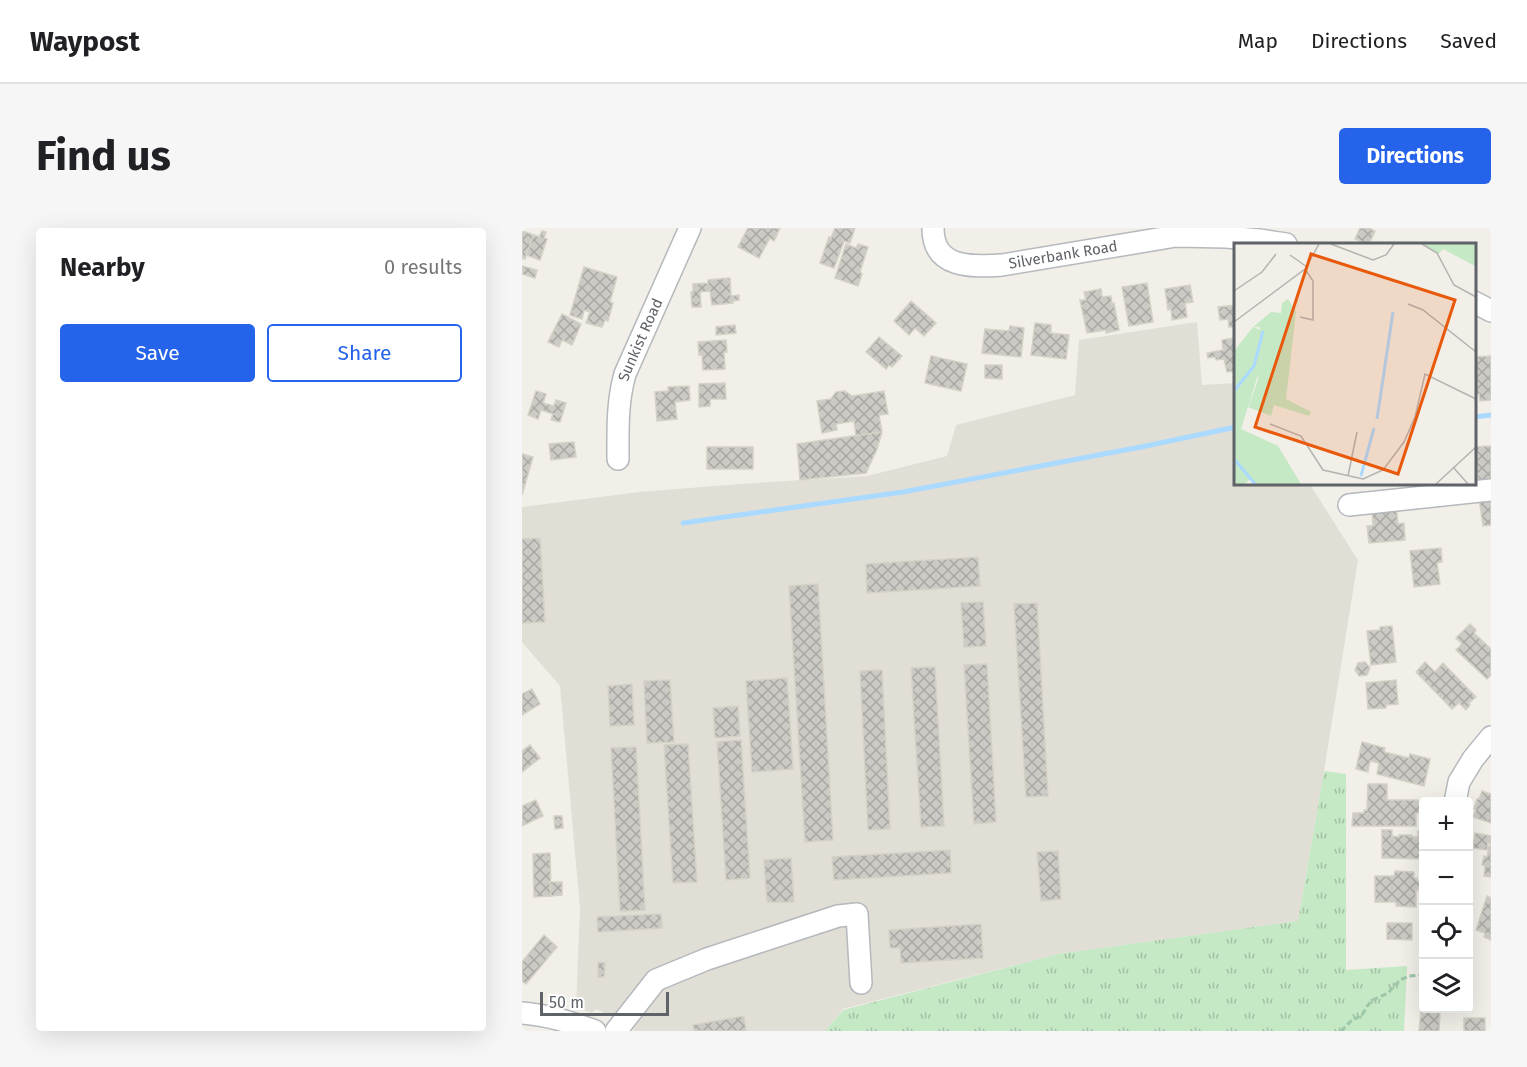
<!DOCTYPE html>
<meta charset="utf-8">
<style>
:root{--surface:#fff;--page:#f6f6f6;--text:#202124;--muted:#757577;--line:#e0e0e0;--accent:#2563eb}
body{margin:0;font-family:"Fira Sans",sans-serif;background:var(--page);color:var(--text)}
.controls{position:absolute;right:18px;bottom:18px;display:grid;overflow:hidden;border-radius:6px;box-shadow:0 6px 24px #0002}
.controls button{width:54px;height:54px;display:grid;place-items:center;padding:0;border:0;border-bottom:2px solid var(--line);background:var(--surface);color:var(--text);font:30px sans-serif}
.scale{position:absolute;left:18px;bottom:15px;width:129px;box-sizing:border-box;padding-left:6px;border:3px solid #5f6368;border-top:0;font-size:16px;line-height:21px;white-space:nowrap;color:#5f6368;-webkit-text-stroke:4px #fff;paint-order:stroke}
.list{margin:0;padding:0;list-style:none}
h2{display:flex;justify-content:space-between;align-items:center;height:78px;margin:0;padding:0 24px;font-size:26px}
h2 small{font-size:20px;font-weight:400;color:var(--muted)}
.actions{display:flex;gap:12px;padding:18px 24px}
.actions a{flex:1;padding:14px 0;border:2px solid var(--accent);border-radius:6px;text-align:center;font-size:21px;color:var(--accent)}
.actions .main{background:var(--accent);color:#fff}
.icon{flex:none;width:33px;height:33px;fill:none;stroke:currentColor;stroke-width:2;stroke-linecap:round;stroke-linejoin:round}
.map{position:relative;flex:none;width:969px;height:803px;overflow:hidden;border-radius:6px}
header{display:flex;align-items:center;gap:36px;box-sizing:border-box;height:84px;padding:0 30px;background:var(--surface);border-bottom:2px solid var(--line)}
header strong{font-size:28px}
nav{display:flex;gap:33px;margin-inline-start:auto;font-size:21px}
.intro{display:flex;align-items:center;justify-content:space-between;box-sizing:border-box;height:144px;padding:0 36px}
h1{margin:0;font-size:42px}
.button{padding:15px 27px;border-radius:6px;background:var(--accent);color:#fff;font-size:21px;font-weight:700}
main{display:flex;gap:36px;padding:0 36px}
aside{flex:1;background:var(--surface);border-radius:6px;box-shadow:0 6px 24px #0002}
.map>svg:first-child{display:block}
.education{fill:#e1ded6}
.grass{fill:url(#grass-tufts)}
.lines{fill:none;stroke-linecap:round;stroke-linejoin:round}
.stream{stroke:#aadaff;stroke-width:5}
.building{fill:url(#building-cross-hatch);stroke:#d6d1c6;stroke-width:1.5}
.minor-casing{stroke:#b5b8bc;stroke-width:24}
.path{stroke:#9cc7a9;stroke-width:3;stroke-dasharray:6 3;stroke-linecap:butt}
.minor{stroke:#fff;stroke-width:21}
.labels{text-anchor:middle;dominant-baseline:central;stroke-width:5;stroke-linejoin:round;paint-order:stroke}
.street-label{font-size:15px;fill:#5f6368;stroke:#fff}
.inset-river{fill:none;stroke:#aadaff;stroke-width:3}
.inset-road{fill:none;stroke:#b3b3b1;stroke-width:1.5}
.view{fill:#e8590c;fill-opacity:0.15;stroke:#e8590c;stroke-width:3}
.inset-edge{fill:none;stroke:#5f6368;stroke-width:3}
</style>
<header>
<strong>Waypost</strong>
<nav><a>Map</a><a>Directions</a><a>Saved</a></nav>
</header>
<div class="intro"><h1>Find us</h1><a class="button">Directions</a></div>
<main>
<aside>
<h2>Nearby<small>0 results</small></h2>
<ul class="list">
</ul>
<div class="actions"><a class="main">Save</a><a>Share</a></div>
</aside>
<div class="map">
<svg width="969" height="803" viewBox="0 0 969 803">
<defs>
<pattern id="grass-tufts" width="24" height="20" patternUnits="userSpaceOnUse" patternTransform="scale(1.5)"><rect width="24" height="20" fill="#c5e8c5"/><path d="M3 7l-1-3M5 7V3M7 7l1-3M15 17l-1-3M17 17v-4M19 17l1-3" fill="none" stroke="#a3c0a4"/></pattern>
<pattern id="building-cross-hatch" width="8" height="8" patternUnits="userSpaceOnUse" patternTransform="scale(1.5)"><rect width="8" height="8" fill="#cccac5"/><path d="M0 0l8 8M0 8l8-8" fill="none" stroke="#a9a8a4"/></pattern>
</defs>
<rect width="100%" height="100%" fill="#f1efe8"/>
<polygon class="education" points="675,94 680,157 714,155 714,255 787,255 836,332 802,543 776,693 536,726 321,781 303,803 113,803 101,794 74,781 70,785 54,779 58,680 38,458 0,414 0,279 117,264 218,256 345,248 425,228 434,197 553,167 557,112"/>
<polygon class="grass" points="802,543 824,546 824,742 885,738 882,803 303,803 321,782 536,726 776,693"/>
<g class="lines">
<g class="stream">
<polyline points="952,189 969,187"/>
<polyline points="161,295 381,264 619,219 714,199"/>
</g>
</g>
<g class="building">
<polygon points="226,0 258,0 252,13 248,10 237,30 216,19"/>
<polygon points="313,0 333,0 328,15 322,13 312,40 298,35 307,9 309,10"/>
<polygon points="838,0 847,0 853,3 847,16 833,11"/>
<polygon points="0,3 12,7 3,31 0,30"/>
<polygon points="20,3 24,4 22,10 25,11 18,32 4,27 12,7 17,9"/>
<polygon points="324,16 334,20 336,16 346,19 338,44 340,46 336,58 313,50"/>
<polygon points="0,38 15,42 13,50 0,46"/>
<polygon points="62,39 95,49 88,74 91,75 86,93 83,92 80,99 64,95 68,84 62,82 60,91 48,87"/>
<polygon points="208,50 209,68 217,67 217,72 210,73 211,75 190,77 188,63 178,64 179,79 170,79 169,64 171,64 171,56 186,55 186,52"/>
<polygon points="625,55 631,94 607,98 600,59"/>
<polygon points="668,57 671,74 663,75 665,89 650,92 649,81 646,82 643,61"/>
<polygon points="579,61 580,69 589,68 590,76 592,75 597,102 584,105 584,102 565,105 558,72 564,72 562,64"/>
<polygon points="389,73 414,95 402,108 393,100 387,107 372,93"/>
<polygon points="714,77 714,99 707,99 706,91 698,92 696,79"/>
<polygon points="40,86 59,96 50,117 40,112 37,119 26,114"/>
<polygon points="513,95 529,97 529,105 547,107 544,131 509,127"/>
<polygon points="213,97 214,105 194,107 194,99"/>
<polygon points="488,98 502,100 499,129 460,125 463,101 487,103"/>
<polygon points="357,109 380,128 370,139 367,137 364,141 344,124"/>
<polygon points="711,110 714,123 714,143 705,144 702,131 694,132 693,129 686,130 685,125 701,122 700,112"/>
<polygon points="204,112 205,124 202,124 203,141 181,142 180,127 177,127 176,114"/>
<polygon points="409,128 445,136 439,163 403,155"/>
<polygon points="969,128 969,172 958,173 957,166 952,166 952,129"/>
<polygon points="463,137 480,137 480,151 463,150"/>
<polygon points="203,155 204,171 188,171 188,178 177,179 177,156"/>
<polygon points="167,158 168,172 153,174 155,191 135,193 133,164 146,163 146,159"/>
<polygon points="14,163 24,166 21,175 32,178 34,172 44,175 38,194 29,192 31,186 19,182 16,191 6,187"/>
<polygon points="323,163 330,168 362,163 366,186 357,187 360,204 334,208 332,193 314,196 315,202 300,205 295,173 309,171 314,164"/>
<polygon points="360,204 355,221 344,245 278,252 275,216"/>
<polygon points="52,214 54,229 29,232 27,216"/>
<polygon points="969,218 969,251 956,252 952,219"/>
<rect x="185" y="219" width="46" height="22"/>
<polygon points="0,226 11,229 0,267"/>
<polygon points="969,269 969,297 961,298 957,270"/>
<polygon points="874,277 876,296 882,295 883,312 847,315 845,298 851,298 850,279"/>
<polygon points="18,310 23,394 0,395 0,311"/>
<polygon points="919,320 920,334 915,335 918,356 892,359 888,323"/>
<polygon points="456,329 458,358 345,365 344,336"/>
<polygon points="296,356 311,612 283,614 267,358"/>
<polygon points="461,374 464,418 442,419 439,375"/>
<polygon points="515,375 526,568 504,569 492,376"/>
<polygon points="948,396 954,402 952,405 969,421 969,447 965,451 934,422 940,416 934,410"/>
<polygon points="870,398 874,434 849,437 845,403 858,402 858,399"/>
<polygon points="843,434 848,440 845,447 837,448 833,442 836,435"/>
<polygon points="903,434 913,444 921,435 954,469 947,475 948,477 944,482 937,475 930,481 894,444"/>
<polygon points="465,436 474,594 452,596 442,437"/>
<polygon points="413,439 422,598 399,599 389,440"/>
<polygon points="360,442 368,601 346,602 338,443"/>
<polygon points="265,450 271,541 230,544 224,453"/>
<polygon points="148,452 152,514 125,515 122,453"/>
<polygon points="874,452 876,476 864,477 864,480 846,481 844,455"/>
<polygon points="110,456 112,497 88,498 86,458"/>
<polygon points="10,461 18,476 0,487 0,466"/>
<polygon points="216,478 218,508 193,510 191,480"/>
<polygon points="219,512 228,650 204,652 195,514"/>
<polygon points="840,514 863,520 862,524 887,530 888,526 908,531 902,558 855,546 857,535 848,533 846,544 834,541"/>
<polygon points="166,516 175,654 151,655 142,517"/>
<polygon points="8,517 18,530 0,544 0,523"/>
<polygon points="114,519 123,682 98,683 89,520"/>
<polygon points="846,556 865,556 865,572 896,572 899,576 899,583 894,586 894,598 830,598 831,585 842,585 842,582 845,582"/>
<polygon points="960,563 969,566 969,595 951,589 954,581 952,581 955,571 957,571"/>
<polygon points="14,572 21,588 0,598 0,578"/>
<polygon points="32,588 40,588 41,600 33,601"/>
<polygon points="860,602 870,602 870,608 877,609 877,607 890,607 890,609 896,609 896,603 902,603 902,631 860,630"/>
<polygon points="953,605 969,608 969,616 966,615 965,622 951,620"/>
<polygon points="967,618 969,618 969,649 962,648 963,638 960,637 962,628 965,629"/>
<polygon points="428,622 429,645 312,652 310,629"/>
<polygon points="536,623 539,671 519,673 515,624"/>
<polygon points="28,625 29,668 12,669 11,626"/>
<polygon points="269,630 272,674 245,674 242,632"/>
<polygon points="873,643 892,644 892,650 895,650 895,653 902,653 902,660 896,660 896,662 894,662 894,679 874,678 874,674 853,674 853,648 872,648"/>
<polygon points="28,654 40,654 40,667 29,668"/>
<polygon points="965,668 969,670 969,712 962,709 963,705 954,702"/>
<polygon points="139,686 140,700 76,704 75,689"/>
<polygon points="865,695 890,695 890,712 865,711"/>
<polygon points="459,696 461,730 379,735 378,720 368,720 367,702"/>
<polygon points="22,707 35,719 4,756 0,753 0,734"/>
<polygon points="76,734 83,735 82,749 76,749"/>
<polygon points="899,783 918,784 917,803 897,803"/>
<polygon points="222,788 224,803 172,803 171,797"/>
<rect x="942" y="790" width="21" height="13"/>
</g>
<g class="lines">
<g class="minor-casing">
<g id="minor">
<path id="s1" d="M411,0C411,41 450,39 480,37L654,8L704,9L738,12L764,16"/>
<polyline points="952,74 969,83"/>
<path id="s2" d="M96,231C96,202 95,174 103,146L168,0"/>
<polyline points="827,277 969,262"/>
<polyline points="933,574 937,554 951,531 969,509"/>
<path d="M0,785C26,787 48,794 73,803"/>
<polyline points="94,803 134,752 185,731 316,688 335,686 339,755"/>
</g>
</g>
<polyline class="path" points="819,803 829,793 840,787 846,777 851,772 866,765 878,752 887,748 902,747"/>
<use href="#minor" class="minor"/>
</g>
<g class="labels">
<g class="street-label">
<text stroke="none"><textPath href="#s1" startOffset="153">Silverbank Road</textPath></text>
<text stroke="none"><textPath href="#s2" startOffset="123">Sunkist Road</textPath></text>
</g>
</g>
<g transform="translate(712 15)">
<rect width="242" height="242" fill="#f1efe8"/>
<path d="M188,1H241V23L209,6L204,11ZM54,56L62,69L52,156L77,169L75,173L40,162L37,173L14,164L24,137L26,84H19L37,69L47,70L48,60ZM0,217L16,236L11,241H0Z" fill="#c5e8c5"/>
<path d="M19,84L32,89L33,103L7,186L44,203L67,241H20L0,217V108Z" fill="#c5e8c5"/>
<path class="inset-river" d="M0,148L20,123L29,88M143,176L159,69M0,216L21,241M127,233L140,185"/>
<path class="inset-road" d="M97,1L139,17L152,12L160,1M188,1L203,10L220,42L242,54M56,12L73,24M0,48L28,29L42,11M174,61L189,67L242,109M66,74L79,77V38L71,26M0,79L71,26L85,1M36,181L67,193L89,227L129,236L149,227L170,199L181,174L191,131L242,156M219,224L234,241M114,233L123,189M202,241L242,204"/>
<path class="view" d="M77,11L221,57L164,231L21,184Z"/>
<rect width="242" height="242" class="inset-edge"/>
</g>
</svg>
<div class="controls">
<button>+</button>
<button>−</button>
<button><svg class="icon" aria-label="locate" viewBox="0 0 24 24"><circle cx="12" cy="12" r="6"/><path d="M12 2v4M12 18v4M2 12h4M18 12h4"/></svg></button>
<button><svg class="icon" aria-label="layers" viewBox="0 0 24 24"><path d="M12 4l9 5-9 5-9-5zM3 14l9 5 9-5"/></svg></button>
</div>
<div class="scale">50 m</div>
</div>
</main>
